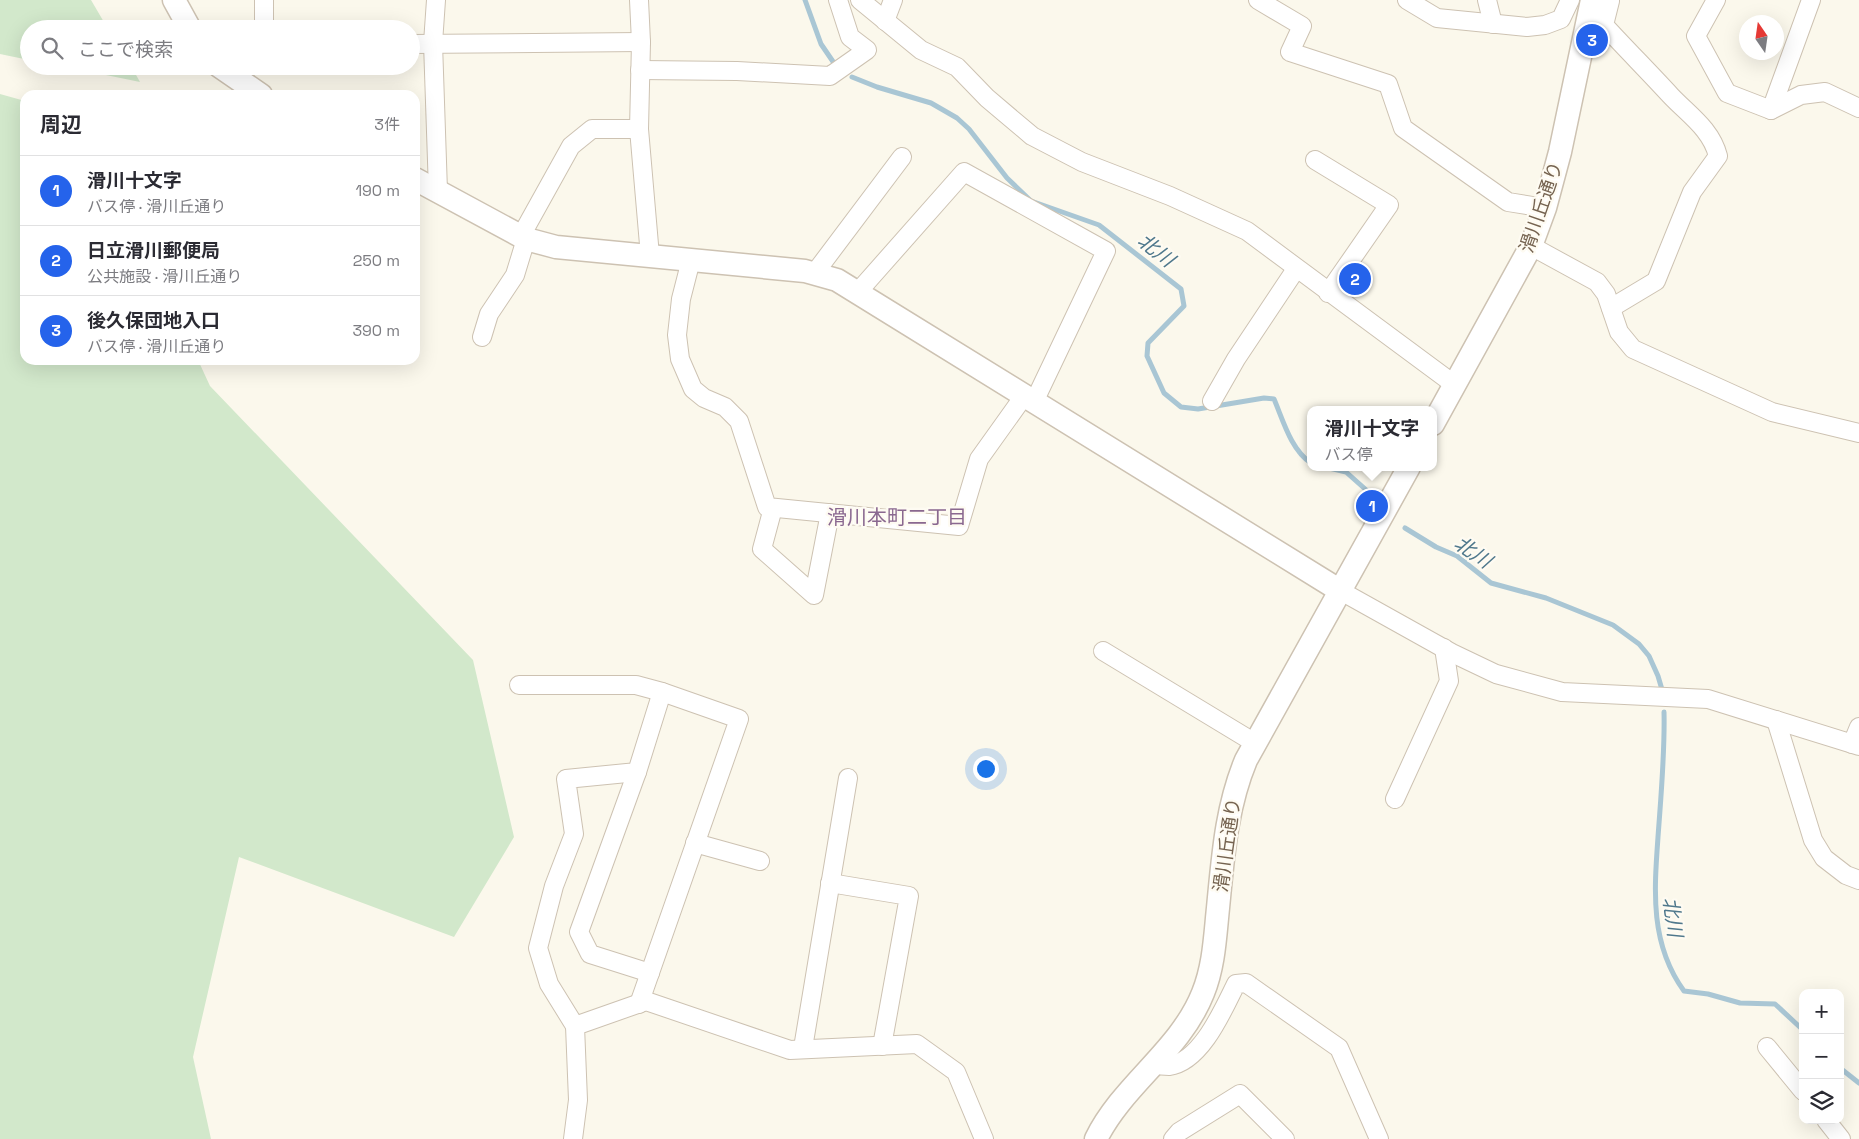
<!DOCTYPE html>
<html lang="ja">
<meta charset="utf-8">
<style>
:root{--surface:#fff;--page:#f2f2f3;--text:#2b2b33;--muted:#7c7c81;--line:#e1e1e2;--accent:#2563eb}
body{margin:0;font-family:"Space Grotesk","Noto Sans JP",sans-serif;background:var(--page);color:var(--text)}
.controls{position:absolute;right:15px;bottom:15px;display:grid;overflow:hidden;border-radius:10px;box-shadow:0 5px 20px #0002}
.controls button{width:45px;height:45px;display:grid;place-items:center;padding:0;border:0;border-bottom:1px solid var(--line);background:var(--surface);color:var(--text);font:25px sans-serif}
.compass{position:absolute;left:1739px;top:15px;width:45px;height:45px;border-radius:50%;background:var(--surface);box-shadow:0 5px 20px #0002;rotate:347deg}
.you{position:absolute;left:985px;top:768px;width:18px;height:18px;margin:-12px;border:4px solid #fff;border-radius:50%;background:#1a73e8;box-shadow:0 0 0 8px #1a73e833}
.badge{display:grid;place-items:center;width:32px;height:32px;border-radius:50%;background:var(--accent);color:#fff;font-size:16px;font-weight:700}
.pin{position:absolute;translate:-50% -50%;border:2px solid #fff;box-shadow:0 1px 5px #0006}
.popup{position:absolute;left:1307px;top:406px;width:130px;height:65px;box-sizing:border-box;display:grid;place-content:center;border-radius:10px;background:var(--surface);filter:drop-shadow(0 1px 4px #0005);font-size:16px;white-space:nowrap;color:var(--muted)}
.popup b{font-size:19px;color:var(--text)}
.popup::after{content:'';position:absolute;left:50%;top:100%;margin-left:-10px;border:10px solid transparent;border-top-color:var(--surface)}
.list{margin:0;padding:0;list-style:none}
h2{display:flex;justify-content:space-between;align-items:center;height:65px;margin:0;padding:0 20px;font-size:21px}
h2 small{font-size:16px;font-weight:400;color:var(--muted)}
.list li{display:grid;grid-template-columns:32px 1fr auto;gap:15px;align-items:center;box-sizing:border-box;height:70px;padding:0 20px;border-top:1px solid var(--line)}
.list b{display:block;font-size:19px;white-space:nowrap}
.list p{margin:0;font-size:16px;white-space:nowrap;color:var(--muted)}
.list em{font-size:16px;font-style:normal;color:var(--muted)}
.icon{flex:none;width:28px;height:28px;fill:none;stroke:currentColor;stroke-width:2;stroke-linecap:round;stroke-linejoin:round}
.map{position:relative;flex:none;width:1859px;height:1139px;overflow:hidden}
.search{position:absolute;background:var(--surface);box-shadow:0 5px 20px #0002;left:20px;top:20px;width:400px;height:55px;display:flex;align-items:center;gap:12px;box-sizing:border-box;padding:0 18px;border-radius:28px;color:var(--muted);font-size:19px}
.panel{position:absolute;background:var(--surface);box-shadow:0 5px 20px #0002;left:20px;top:90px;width:400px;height:275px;border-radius:15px}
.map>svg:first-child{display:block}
.green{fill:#d2e8cb}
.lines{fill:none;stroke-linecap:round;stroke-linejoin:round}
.stream{stroke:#a9c6d4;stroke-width:5}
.minor-casing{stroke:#cdc2b2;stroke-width:20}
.tertiary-casing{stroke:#cdc2b2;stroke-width:25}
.minor{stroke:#fff;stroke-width:18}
.tertiary{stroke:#fff;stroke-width:22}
.labels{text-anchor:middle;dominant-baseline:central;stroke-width:4.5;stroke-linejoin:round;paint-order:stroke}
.street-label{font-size:19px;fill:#756350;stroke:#fefbf2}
.water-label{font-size:20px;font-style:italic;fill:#4f788c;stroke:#fefbf2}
.neighbourhood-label{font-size:20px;fill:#8a6890;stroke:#fefbf2}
</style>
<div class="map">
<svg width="1859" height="1139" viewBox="0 0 1859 1139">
<rect width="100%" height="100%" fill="#fbf8ec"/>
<g class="green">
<polygon points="0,0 91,0 108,29 29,29 29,60 0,54"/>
<polygon points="62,66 131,66 140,82"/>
<polygon points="0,94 25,101 25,360 198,360 210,386 473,660 514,837 454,937 239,857 193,1057 211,1139 0,1139"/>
</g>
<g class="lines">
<g class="stream">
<polyline points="805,0 821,44 836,66"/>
<path d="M852,77L877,87L931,103L957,118L969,129L1007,178L1031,201L1099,225L1181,289L1184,306L1148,343L1147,356L1164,393L1181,407L1198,409L1264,398L1274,399C1283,420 1291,450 1311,463"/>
<polyline points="1325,467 1346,472 1373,496"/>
<polyline points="1405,528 1436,547 1457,556 1491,583 1546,598 1613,625 1639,644 1649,656 1658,676 1663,693"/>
<path d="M1664,712C1665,753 1661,795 1658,837C1654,892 1650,944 1684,991L1708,994L1740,1003L1775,1004L1803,1030"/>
<polyline points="1840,1068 1859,1083"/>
</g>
<g class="minor-casing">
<g id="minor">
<polyline points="264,0 264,29"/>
<polyline points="436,0 433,43 438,191"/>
<polyline points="639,0 641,42 639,129 650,256"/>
<polyline points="860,0 921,50 957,67 987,98 1032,136 1082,162 1170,196 1247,231 1455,385"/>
<polyline points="1258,0 1302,26 1290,52 1388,84 1403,128 1508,202 1545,208"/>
<polyline points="1407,0 1437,18 1527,27 1545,25 1561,19 1570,0"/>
<polyline points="1487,0 1493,24"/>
<path d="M1606,0L1610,1L1604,25C1626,49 1649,72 1671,96C1689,115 1711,129 1718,156L1692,192L1656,281L1611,308"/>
<polyline points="1716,0 1696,36 1727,93 1771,110 1811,0"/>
<polyline points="885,21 893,0"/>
<polyline points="411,44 641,42"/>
<polyline points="640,70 737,71 830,76 867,50 850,37 838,0"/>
<polyline points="1771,110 1801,95 1825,92 1859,108"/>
<polyline points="1315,160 1389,205 1328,293"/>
<polyline points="521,236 571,146 592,129 639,129"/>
<polyline points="1531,246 1597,282 1606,294 1619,332 1633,349 1772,412 1859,433"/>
<polyline points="691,260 681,299 677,335 680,359 693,389 704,398 725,407 739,421 767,507 959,526 979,459 1024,396"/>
<polyline points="814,274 902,157"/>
<polyline points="857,293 964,172 1106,251 1034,402"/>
<polyline points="482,337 489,314 515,275 526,239"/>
<polyline points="1212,401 1236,359 1296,269"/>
<polyline points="773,508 762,549 814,595 830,513"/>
<polyline points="1339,590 1452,653 1496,674 1562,692 1708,699 1859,746"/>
<polyline points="1103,651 1255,743"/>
<polyline points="519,685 636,685 662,692"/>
<polyline points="1776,720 1813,840 1824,858 1846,875 1859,880"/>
<polyline points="1852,744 1859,727"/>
<polyline points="637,772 579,932 590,954 650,973"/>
<polyline points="1395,799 1449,681 1444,648"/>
<polyline points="695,843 760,861"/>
<polyline points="830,883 909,896 882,1046"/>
<polyline points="575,1026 549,984 538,948 554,886 574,834 566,779 637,772 662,692 739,719 639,1004"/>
<polyline points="804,1042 848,778"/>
<polyline points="1767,1047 1803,1091"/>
<path d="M1154,1064C1158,1065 1164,1066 1169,1066C1201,1062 1223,1010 1236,984L1246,983L1339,1048L1379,1139"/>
<polyline points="1826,1120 1841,1139"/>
<polyline points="573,1139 578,1100 575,1026 646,1001 790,1050 917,1044 956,1072 984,1139"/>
<polyline points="1173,1139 1179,1132 1240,1094 1285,1139"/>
</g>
</g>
<g class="tertiary-casing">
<g id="tertiary">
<polyline points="174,0 190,29"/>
<polyline points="219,66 261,95"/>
<polyline points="415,179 526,239 556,247 805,271 837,280 1339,590"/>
<polyline points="1433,424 1531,246 1545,208 1560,152 1592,0"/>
<path d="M1096,1139C1123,1084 1180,1051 1203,993C1214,966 1215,937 1218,908C1223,857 1226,808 1246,760L1409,467"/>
</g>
</g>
<use href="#minor" class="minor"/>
<use href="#tertiary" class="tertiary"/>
</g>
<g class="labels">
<g class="street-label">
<text transform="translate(1541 207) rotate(-71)">滑川丘通り</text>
<text transform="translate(1227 845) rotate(-82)">滑川丘通り</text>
</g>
<g class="water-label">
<text transform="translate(1156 250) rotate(38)">北川</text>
<text transform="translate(1473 552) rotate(34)">北川</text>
<text transform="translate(1673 917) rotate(82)">北川</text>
</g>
<g class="neighbourhood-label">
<text x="897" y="517">滑川本町二丁目</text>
</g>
</g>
</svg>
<div class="controls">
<button>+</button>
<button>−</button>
<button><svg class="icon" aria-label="layers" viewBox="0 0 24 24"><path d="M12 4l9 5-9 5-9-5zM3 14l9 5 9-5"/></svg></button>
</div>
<svg class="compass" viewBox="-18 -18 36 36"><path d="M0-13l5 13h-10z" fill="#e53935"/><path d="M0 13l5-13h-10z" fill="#7c7c81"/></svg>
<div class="you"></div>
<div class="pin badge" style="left:1372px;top:506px">1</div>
<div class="popup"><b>滑川十文字</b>バス停</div>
<div class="pin badge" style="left:1355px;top:279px">2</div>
<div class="pin badge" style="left:1592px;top:40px">3</div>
<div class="search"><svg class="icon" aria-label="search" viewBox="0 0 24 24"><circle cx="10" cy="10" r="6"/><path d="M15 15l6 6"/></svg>ここで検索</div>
<section class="panel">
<h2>周辺<small>3件</small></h2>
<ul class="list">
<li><span class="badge">1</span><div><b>滑川十文字</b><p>バス停 · 滑川丘通り</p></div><em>190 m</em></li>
<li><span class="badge">2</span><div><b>日立滑川郵便局</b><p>公共施設 · 滑川丘通り</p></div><em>250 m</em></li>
<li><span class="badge">3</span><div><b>後久保団地入口</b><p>バス停 · 滑川丘通り</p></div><em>390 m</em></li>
</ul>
</section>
</div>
